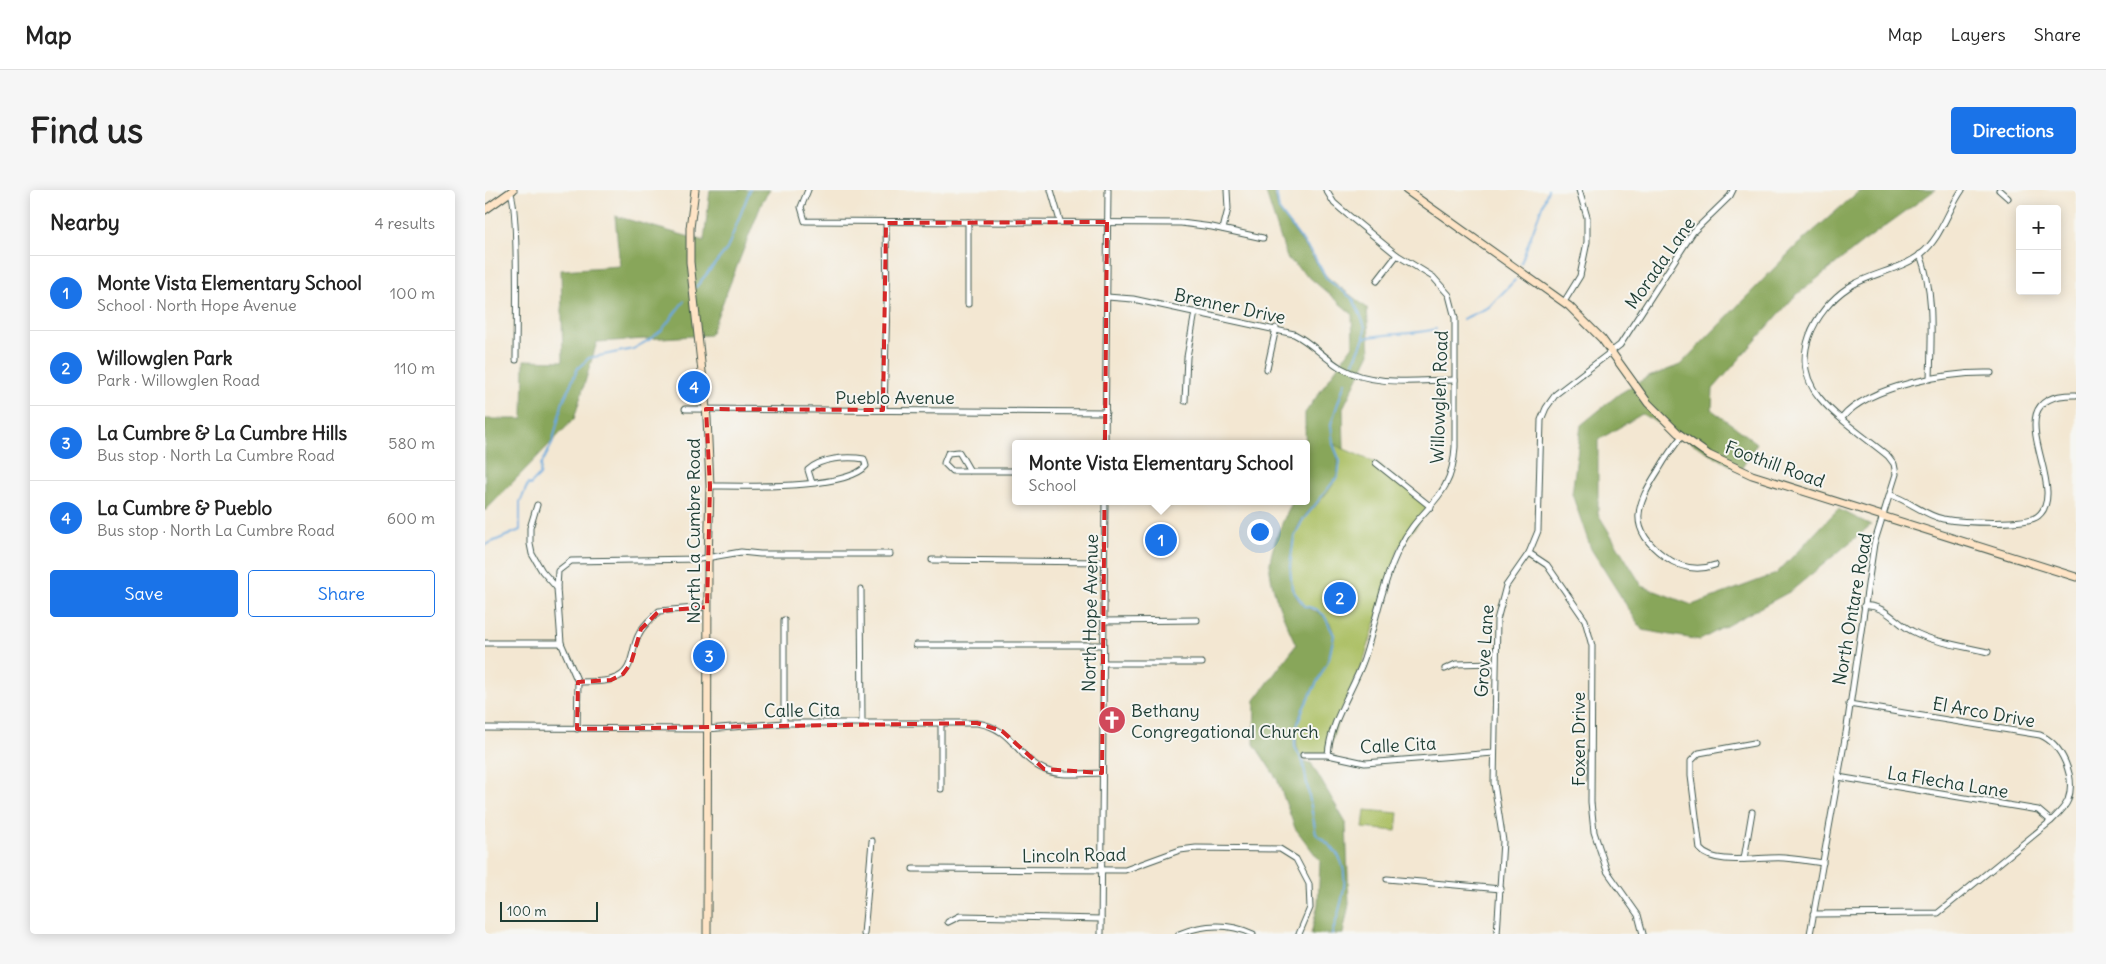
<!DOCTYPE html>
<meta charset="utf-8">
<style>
:root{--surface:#fff;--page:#f6f6f6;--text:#222;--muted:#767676;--line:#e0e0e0;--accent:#1a73e8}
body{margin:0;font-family:Delius,sans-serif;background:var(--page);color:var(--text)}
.controls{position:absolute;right:15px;top:15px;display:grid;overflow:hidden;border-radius:5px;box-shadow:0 2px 12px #0003}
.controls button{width:45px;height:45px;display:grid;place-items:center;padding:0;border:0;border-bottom:1px solid var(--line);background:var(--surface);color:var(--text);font:25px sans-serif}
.scale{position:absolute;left:15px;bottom:12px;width:98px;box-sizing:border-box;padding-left:5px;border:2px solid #1f3d34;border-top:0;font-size:14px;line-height:18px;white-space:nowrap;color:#1f3d34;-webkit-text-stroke:4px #f6f6f2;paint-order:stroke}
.you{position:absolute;left:774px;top:341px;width:18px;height:18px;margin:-12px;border:4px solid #fff;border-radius:50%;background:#1a73e8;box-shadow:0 0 0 8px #1a73e833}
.badge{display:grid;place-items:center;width:32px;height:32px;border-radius:50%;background:var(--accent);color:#fff;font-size:16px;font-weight:700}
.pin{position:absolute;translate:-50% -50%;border:2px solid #fff;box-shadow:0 1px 5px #0006}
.popup{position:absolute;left:527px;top:250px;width:298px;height:65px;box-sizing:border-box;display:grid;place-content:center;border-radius:5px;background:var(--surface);filter:drop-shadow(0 1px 4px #0005);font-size:16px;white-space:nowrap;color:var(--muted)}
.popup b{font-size:19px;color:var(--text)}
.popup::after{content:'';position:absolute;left:50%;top:100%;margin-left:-10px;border:10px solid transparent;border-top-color:var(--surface)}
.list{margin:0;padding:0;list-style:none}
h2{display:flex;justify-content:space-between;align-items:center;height:65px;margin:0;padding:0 20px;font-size:21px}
h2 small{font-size:16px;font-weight:400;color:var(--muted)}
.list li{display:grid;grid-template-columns:32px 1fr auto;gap:15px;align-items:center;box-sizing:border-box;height:75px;padding:0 20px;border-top:1px solid var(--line)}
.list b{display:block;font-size:19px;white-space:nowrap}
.list p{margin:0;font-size:16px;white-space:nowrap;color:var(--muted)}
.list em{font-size:16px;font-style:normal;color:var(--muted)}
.actions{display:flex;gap:10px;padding:15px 20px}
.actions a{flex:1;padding:11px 0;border:1px solid var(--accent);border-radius:5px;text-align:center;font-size:18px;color:var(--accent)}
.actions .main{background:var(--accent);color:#fff}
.map{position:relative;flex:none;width:1591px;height:744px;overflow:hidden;border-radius:5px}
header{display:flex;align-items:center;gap:30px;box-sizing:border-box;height:70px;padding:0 25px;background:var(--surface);border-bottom:1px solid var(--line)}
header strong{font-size:24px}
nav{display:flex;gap:28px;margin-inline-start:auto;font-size:18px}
.intro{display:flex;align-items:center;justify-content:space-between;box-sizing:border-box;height:120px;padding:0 30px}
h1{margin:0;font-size:35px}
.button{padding:12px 22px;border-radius:5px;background:var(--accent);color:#fff;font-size:18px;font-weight:700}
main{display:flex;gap:30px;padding:0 30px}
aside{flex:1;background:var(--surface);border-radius:5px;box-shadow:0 2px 12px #0003}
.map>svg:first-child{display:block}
.green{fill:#abbf64;stroke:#657e4c}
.forest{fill:#88a65a;stroke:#547247}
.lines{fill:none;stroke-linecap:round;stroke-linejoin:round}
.stream{stroke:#6ba9dd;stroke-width:2}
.street-casing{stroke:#3f564c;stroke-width:7}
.secondary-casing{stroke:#3f564c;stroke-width:9}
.street{stroke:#fff;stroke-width:5}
.secondary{stroke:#fee4c6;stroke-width:7}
.marked{fill:none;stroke:#d62828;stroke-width:4;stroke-dasharray:10 6;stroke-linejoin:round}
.labels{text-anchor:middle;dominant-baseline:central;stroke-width:4;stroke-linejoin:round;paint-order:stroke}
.street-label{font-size:18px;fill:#1f3d34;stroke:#f6f6f2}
.poi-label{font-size:18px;fill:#1f3d34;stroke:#f6f6f2;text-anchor:start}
</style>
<header>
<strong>Map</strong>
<nav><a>Map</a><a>Layers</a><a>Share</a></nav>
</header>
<div class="intro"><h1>Find us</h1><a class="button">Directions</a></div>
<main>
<aside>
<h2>Nearby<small>4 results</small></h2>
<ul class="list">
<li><span class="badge">1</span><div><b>Monte Vista Elementary School</b><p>School · North Hope Avenue</p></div><em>100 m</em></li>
<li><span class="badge">2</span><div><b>Willowglen Park</b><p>Park · Willowglen Road</p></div><em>110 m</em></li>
<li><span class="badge">3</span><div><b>La Cumbre &amp; La Cumbre Hills</b><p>Bus stop · North La Cumbre Road</p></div><em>580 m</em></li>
<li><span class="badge">4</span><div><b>La Cumbre &amp; Pueblo</b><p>Bus stop · North La Cumbre Road</p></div><em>600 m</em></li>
</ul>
<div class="actions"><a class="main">Save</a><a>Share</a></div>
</aside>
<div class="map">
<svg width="1591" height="744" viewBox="0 0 1591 744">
<rect width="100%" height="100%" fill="#f6f6f2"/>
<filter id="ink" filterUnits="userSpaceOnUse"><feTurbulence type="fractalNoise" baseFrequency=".02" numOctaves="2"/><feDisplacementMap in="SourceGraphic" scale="10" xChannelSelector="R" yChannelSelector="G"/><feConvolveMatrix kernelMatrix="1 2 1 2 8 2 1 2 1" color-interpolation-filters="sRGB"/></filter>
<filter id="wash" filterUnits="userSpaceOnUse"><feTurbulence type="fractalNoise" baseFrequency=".0096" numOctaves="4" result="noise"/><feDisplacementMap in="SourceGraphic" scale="20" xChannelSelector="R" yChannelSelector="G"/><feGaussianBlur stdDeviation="1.12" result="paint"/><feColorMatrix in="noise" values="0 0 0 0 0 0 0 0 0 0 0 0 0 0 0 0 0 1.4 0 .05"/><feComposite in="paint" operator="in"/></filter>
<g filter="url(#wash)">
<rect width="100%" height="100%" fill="#f3e7d2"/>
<g class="green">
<path d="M848,254L891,273L946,317L914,358L879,470L856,521L843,565H818V572C815,568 812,563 811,558C803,534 833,491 844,469L831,419L820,416L807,399L805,376L809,347L818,330L836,310Z"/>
<polygon points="880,620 913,623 911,641 878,638"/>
</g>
<g class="forest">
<polygon points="225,0 285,0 278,10 225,145 112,152 89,229 0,321 0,229 38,229 39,170 78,171 76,80 135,76 130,26 219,51"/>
<path d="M780,0H788L794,20L842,87L882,118L885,163L858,218L859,259L849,254C868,307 816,309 809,349C805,368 801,406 821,417C834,423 845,426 849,445C850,449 847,455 846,459C837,500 795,527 818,572L826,573L861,633L864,714L858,744H826L833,714L835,671L810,638L792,589L769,554L770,510L811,455C801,432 788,407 785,381C783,363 799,327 808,311H821L820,223L868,155L867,124L802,68Z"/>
<polygon points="1387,0 1450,0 1378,52 1309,107 1228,199 1227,220 1272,253 1255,281 1157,224 1113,250 1113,324 1157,396 1207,415 1291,384 1353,319 1386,335 1306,401 1215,450 1157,440 1106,359 1087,304 1096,235 1134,204 1161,188 1195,175 1310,57 1373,2"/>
</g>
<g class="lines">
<g class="stream">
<polyline points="791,0 794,20 829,66 842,89 868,109 875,124 880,137 879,148 869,172"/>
<polyline points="1036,73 1063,0"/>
<polyline points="211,97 242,59 265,0"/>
<polyline points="978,129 1004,117 1030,90"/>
<path d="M879,148C904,143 927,145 951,139"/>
<polyline points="0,355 35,340 35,312 43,294 45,295 55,285 56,275 67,254 78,211 93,178 104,168 148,159 164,150 177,140 199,111"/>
<path d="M847,744C854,720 870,682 849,660C844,654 837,649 831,644L818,572L810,557V542L818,519L844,469L849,445L839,425L831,419L820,416L807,399L805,376L809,347L818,330L853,286L855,271L848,254L846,234L860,192"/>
</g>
</g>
</g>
<g filter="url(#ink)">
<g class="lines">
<g class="street-casing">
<g id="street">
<polyline points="323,0 316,17 320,31 696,33 727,37 778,48"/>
<polyline points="566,0 575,31"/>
<path d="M841,0L849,13L857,20L912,65L948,87L964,105L970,128V257C967,312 935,315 915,357C897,392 891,432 879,469C868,501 845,531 843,565"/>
<polyline points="1514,0 1523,8"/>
<path d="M25,2C34,12 31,147 31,170"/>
<polyline points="483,32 483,114"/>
<polyline points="738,39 743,19 742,0"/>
<path d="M1435,64C1450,104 1446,147 1445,189"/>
<polyline points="892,91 912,65"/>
<path d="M622,107L648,109L809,144C827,153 839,168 856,178C889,197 933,190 970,190"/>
<polyline points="1079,112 1095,86 1102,52 1102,27 1094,0"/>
<polyline points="782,179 791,138"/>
<polyline points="700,211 702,167 710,122"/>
<polyline points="200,219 621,222"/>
<polyline points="399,220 402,113 401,33"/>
<path d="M1357,228C1384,195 1465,182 1506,183"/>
<path d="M1197,246C1188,257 1180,269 1173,281C1151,315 1142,339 1179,366C1195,378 1211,382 1230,375"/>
<polyline points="620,254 623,0"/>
<polyline points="891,273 946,317"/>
<polyline points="485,281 474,262 463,263 459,273 467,281 531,281"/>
<path d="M225,296C257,296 361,300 381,276L379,269C363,266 335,268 323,280L327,293"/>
<path d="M1406,305C1425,311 1439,325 1458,329C1475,332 1541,336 1553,326C1588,298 1504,203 1591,205"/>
<polyline points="52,315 45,338 45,354 47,364 57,381 72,398 76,453 93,492 92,539"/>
<polyline points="1044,363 1062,375 1100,430 1107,456 1106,612 1109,642 1122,681 1153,725 1158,744"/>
<polyline points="447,370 618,372"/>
<polyline points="72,398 73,381 86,371 215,369 256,362 275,364 405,364"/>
<polyline points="376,399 377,533"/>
<path d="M1379,416C1399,414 1411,433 1427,441C1449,453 1479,456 1503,462"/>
<polyline points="299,430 299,533"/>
<polyline points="619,431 712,430"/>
<polyline points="0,453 76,453"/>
<polyline points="431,455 618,455"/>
<polyline points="618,473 717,473"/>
<polyline points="960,479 971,474 1010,473"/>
<path d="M93,492C104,491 118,493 128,489C150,483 145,460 154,444C158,435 167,428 174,421L222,417"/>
<polyline points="456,533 456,599"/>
<path d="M0,538L222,539L299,533H492C530,539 530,567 560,580C577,587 599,583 617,583"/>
<path d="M1269,553L1214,563L1206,571V586L1215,659C1230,677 1277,666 1299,668C1312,669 1325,671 1338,673"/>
<polyline points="818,565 843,565 880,573 1009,563"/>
<polyline points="1353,587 1553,620 1566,631"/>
<polyline points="1259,669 1267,622"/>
<polyline points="428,679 640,680 695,660 711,658 795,659 811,669 824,694 825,718 814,744"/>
<polyline points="902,689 1016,699"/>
<path d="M1328,724L1453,723L1566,631C1572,625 1580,618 1583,610C1591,587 1577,554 1555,545L1364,514"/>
<polyline points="463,732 475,726 616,729"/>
<polyline points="379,744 387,651"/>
<polyline points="616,744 620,311"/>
<path d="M694,744C719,734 744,733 768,744"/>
<polyline points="1012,744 1018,651 1009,593 1012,430 1021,396 1044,363 1053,341 1056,230 1061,218 1071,204 1135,155 1208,42 1245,6 1248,0"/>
<path d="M1325,744L1361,543L1389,354L1411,284L1409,274L1403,266C1381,248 1351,228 1334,207C1303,169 1329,120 1364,97C1386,83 1416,80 1436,64C1456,48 1463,20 1477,0"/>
</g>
</g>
<g class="secondary-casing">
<g id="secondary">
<polyline points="210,0 205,38 205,72 222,228 225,296 223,374 222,744"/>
<polyline points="921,0 1084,116 1117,149 1163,213 1193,243 1224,265 1267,285 1591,387"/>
<polyline points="0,20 28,0"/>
</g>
</g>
<use href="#street" class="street"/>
<use href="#secondary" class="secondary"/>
</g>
</g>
<path class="marked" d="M622,32L617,583L559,579L517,541L492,533L92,539L93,492L126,490L138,484L146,473L156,439L174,421L222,417L225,296L221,219L398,220L401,33Z"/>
<defs>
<g id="church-disc" transform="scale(1.4375)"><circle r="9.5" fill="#d1495b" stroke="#f6f6f2"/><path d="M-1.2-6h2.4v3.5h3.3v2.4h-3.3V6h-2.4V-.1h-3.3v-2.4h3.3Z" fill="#fff"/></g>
</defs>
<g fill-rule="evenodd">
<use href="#church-disc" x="627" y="530"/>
</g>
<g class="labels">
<g class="street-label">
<text transform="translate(1175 73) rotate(-55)">Morada Lane</text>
<text transform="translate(745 116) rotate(12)">Brenner Drive</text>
<text x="410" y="207">Pueblo Avenue</text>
<text transform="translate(954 207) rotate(-88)">Willowglen Road</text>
<text transform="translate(1290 274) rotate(20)">Foothill Road</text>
<text transform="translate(208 341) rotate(-90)">North La Cumbre Road</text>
<text transform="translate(1367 419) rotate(-80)">North Ontare Road</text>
<text transform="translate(605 423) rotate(-89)">North Hope Avenue</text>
<text transform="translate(999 461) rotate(-86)">Grove Lane</text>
<text transform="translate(317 520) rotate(-1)">Calle Cita</text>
<text transform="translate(1499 522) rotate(10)">El Arco Drive</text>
<text transform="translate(1093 549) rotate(-90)">Foxen Drive</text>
<text transform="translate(913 555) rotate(-3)">Calle Cita</text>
<text transform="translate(1463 592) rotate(9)">La Flecha Lane</text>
<text transform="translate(589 665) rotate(-1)">Lincoln Road</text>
</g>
<g class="poi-label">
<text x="646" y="520">Bethany<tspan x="646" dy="21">Congregational Church</tspan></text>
</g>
</g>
</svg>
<div class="controls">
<button>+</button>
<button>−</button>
</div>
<div class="scale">100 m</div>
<div class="you"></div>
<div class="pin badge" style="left:676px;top:350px">1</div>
<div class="popup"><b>Monte Vista Elementary School</b>School</div>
<div class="pin badge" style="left:855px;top:408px">2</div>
<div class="pin badge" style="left:224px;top:466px">3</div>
<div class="pin badge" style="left:209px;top:197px">4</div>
</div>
</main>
